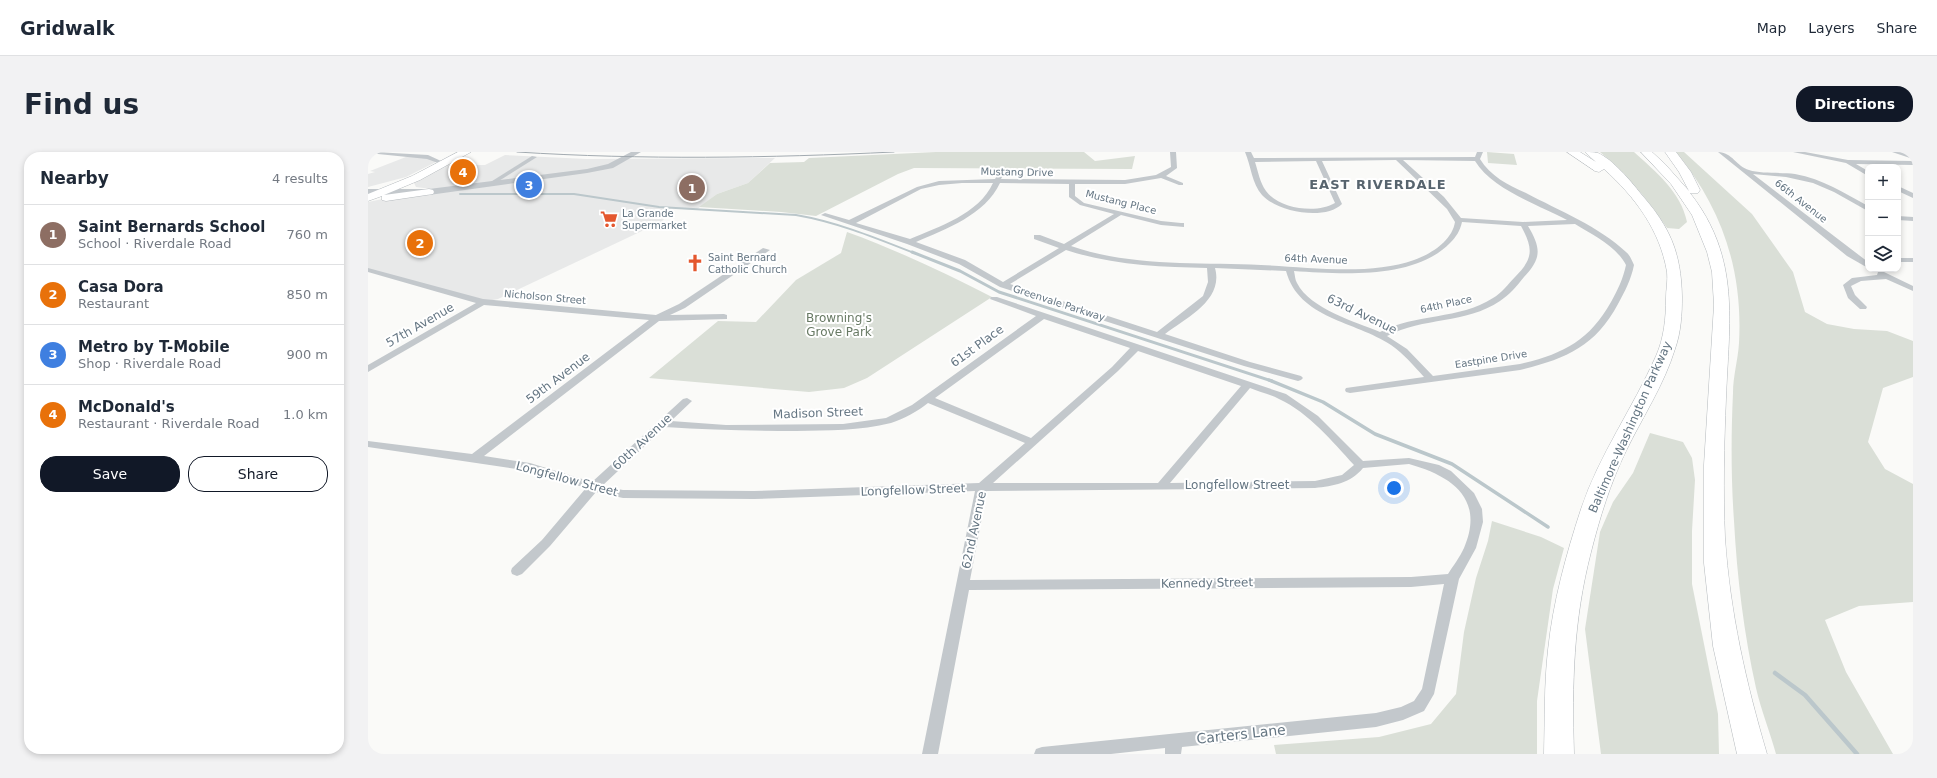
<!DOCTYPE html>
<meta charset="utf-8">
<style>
:root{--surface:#fff;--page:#f2f2f3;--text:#1f2937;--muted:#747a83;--line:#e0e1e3;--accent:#111827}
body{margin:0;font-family:"DejaVu Sans",sans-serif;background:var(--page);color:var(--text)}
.controls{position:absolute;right:12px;top:12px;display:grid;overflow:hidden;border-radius:8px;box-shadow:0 2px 6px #0003}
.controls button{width:36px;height:36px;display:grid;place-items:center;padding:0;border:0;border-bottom:1px solid var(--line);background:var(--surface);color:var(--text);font:20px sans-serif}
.you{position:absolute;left:1026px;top:336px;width:14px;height:14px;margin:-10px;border:3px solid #fff;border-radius:50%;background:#1a73e8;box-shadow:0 0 0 6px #1a73e833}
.badge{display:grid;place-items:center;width:26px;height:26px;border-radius:50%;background:var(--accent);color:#fff;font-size:13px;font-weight:700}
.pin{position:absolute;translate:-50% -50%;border:2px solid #fff;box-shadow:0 1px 4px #0006}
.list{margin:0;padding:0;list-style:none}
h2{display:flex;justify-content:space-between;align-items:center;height:52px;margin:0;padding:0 16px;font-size:17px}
h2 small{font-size:13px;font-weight:400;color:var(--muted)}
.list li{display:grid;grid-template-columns:26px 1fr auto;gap:12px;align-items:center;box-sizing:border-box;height:60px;padding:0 16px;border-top:1px solid var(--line)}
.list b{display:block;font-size:15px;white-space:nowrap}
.list p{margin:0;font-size:13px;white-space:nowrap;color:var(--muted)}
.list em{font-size:13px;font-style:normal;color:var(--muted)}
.actions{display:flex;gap:8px;padding:12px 16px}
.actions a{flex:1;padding:9px 0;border:1px solid var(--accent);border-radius:16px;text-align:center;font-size:14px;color:var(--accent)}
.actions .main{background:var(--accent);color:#fff}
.icon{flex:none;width:22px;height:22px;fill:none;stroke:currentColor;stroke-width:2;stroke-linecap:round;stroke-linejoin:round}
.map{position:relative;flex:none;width:1545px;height:602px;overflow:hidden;border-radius:16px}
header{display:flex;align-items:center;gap:24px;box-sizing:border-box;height:56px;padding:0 20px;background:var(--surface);border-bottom:1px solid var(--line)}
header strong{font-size:19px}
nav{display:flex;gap:22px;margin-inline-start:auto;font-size:14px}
.intro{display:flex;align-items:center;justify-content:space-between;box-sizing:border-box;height:96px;padding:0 24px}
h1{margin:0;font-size:28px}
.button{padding:10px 18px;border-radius:16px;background:var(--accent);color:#fff;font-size:14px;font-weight:700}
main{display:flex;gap:24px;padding:0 24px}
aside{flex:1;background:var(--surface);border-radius:16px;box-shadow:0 2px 6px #0003}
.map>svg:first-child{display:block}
.built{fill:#e8e9e9}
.green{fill:#dadfd7}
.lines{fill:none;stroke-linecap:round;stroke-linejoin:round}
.stream-far3{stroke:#bbc7cb;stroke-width:2}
.stream-far2{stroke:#bbc7cb;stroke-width:3}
.stream-far1{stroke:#bbc7cb;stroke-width:3.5}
.stream{stroke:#bbc7cb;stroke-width:4.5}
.primary-casing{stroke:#b5babe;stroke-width:1}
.motorway-casing{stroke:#b4b9bd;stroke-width:1}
.minor{fill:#c3c8cc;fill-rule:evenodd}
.tertiary{fill:#c3c8cc;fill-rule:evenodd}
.primary{fill:#fff;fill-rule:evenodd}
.motorway{fill:#fff;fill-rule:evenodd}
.tram{stroke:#a2aab0;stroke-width:1}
.labels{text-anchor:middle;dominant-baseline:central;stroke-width:4;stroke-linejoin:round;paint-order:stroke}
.far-street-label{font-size:10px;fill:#657683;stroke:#fff}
.far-poi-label{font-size:10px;fill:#657683;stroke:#fff;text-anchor:start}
.street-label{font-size:12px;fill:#657683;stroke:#fff}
.park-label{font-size:12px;fill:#687a64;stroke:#fff}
.far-district-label{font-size:13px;font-weight:bold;letter-spacing:1px;fill:#57646e;stroke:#fff}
.near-street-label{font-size:14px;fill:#657683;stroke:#fff}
</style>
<header>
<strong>Gridwalk</strong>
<nav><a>Map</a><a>Layers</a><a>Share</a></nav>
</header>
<div class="intro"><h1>Find us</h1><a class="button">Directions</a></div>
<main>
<aside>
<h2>Nearby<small>4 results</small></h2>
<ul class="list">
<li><span class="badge" style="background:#8d6e63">1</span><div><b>Saint Bernards School</b><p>School · Riverdale Road</p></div><em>760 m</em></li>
<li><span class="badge" style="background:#e8710a">2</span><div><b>Casa Dora</b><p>Restaurant</p></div><em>850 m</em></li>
<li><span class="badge" style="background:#3f7fe0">3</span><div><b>Metro by T-Mobile</b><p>Shop · Riverdale Road</p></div><em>900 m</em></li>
<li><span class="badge" style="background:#e8710a">4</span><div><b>McDonald's</b><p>Restaurant · Riverdale Road</p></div><em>1.0 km</em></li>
</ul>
<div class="actions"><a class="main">Save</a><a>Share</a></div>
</aside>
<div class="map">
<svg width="1545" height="602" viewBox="0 0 1545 602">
<rect width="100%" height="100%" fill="#fafaf8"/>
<g class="built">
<polygon points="43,3 70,9 38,25 0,35 0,22 7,20 2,19"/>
<polygon points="137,3 219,7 407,6 380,31 349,42 328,58 303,56 297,60 296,67 293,70 130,147 115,150 0,118 0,50 63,37 48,35 46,31 48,27 72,13 117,13"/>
</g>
<g class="green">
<polygon points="568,0 716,0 727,9 767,4 764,17 546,16 530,22 448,64 413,60 331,55 349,42 380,31 402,11 436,10 441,6"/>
<polygon points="1119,0 1146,2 1149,13 1120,11"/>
<path d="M1232,0H1266C1288,20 1313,40 1319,70L1311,77L1299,76C1279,47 1259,22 1232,0Z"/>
<path d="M1308,0H1316L1384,62L1425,120L1437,160L1459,172L1486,177L1519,179L1545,189V225L1515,236L1500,290L1517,317L1545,332V450L1491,454L1457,468L1478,520L1525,602H1408C1402,580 1393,558 1388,536C1376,482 1369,425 1366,369C1363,327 1363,283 1365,241C1365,224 1370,208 1371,191C1375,118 1354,56 1308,0Z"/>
<path d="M479,80C529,98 577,121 624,145L499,226L476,236L441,240L281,226L350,169L388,170L428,128L473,101Z"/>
<polygon points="1282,281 1315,290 1324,306 1327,328 1324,379 1324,432 1350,562 1351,602 1233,602 1217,477 1232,380 1245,350 1265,321"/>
<polygon points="1124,369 1173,385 1196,396 1185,437 1169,549 1169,602 908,602 906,593 1011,585 1063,572 1088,542 1096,480 1108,426 1120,389"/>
</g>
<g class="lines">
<path class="stream-far3" d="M92,42H206L291,55L428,63C469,70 508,86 546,101"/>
<polyline class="stream-far2" points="544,100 592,119 631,140 904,229"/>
<polyline class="stream-far1" points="901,228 955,250 1007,282 1084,312 1180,375"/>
<polyline class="stream" points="1407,521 1437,543 1489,602"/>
<g class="primary-casing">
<polygon id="primary" points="90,0 103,0 52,28 16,43 61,37 65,38 66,40 65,42 18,49 14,48 14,44 0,49 0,42 44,24"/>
</g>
<g class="motorway-casing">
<g id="motorway">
<path d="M1199,0H1212L1228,10L1217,0C1220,0 1226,0 1230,1C1244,7 1263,29 1273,42C1302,75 1313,100 1314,145C1314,162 1313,180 1307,197C1296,233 1274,266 1258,299C1242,332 1232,365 1223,400C1205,470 1204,531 1206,602H1176C1177,567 1176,533 1180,498C1185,450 1198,403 1213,357C1231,303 1265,256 1288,204C1296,186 1298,166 1298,146C1298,137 1300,129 1299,120C1292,78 1267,45 1236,17L1231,20L1227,19Z"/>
<path d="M1273,0H1284L1297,12L1321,39L1311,20L1297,0H1308L1323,20L1332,38L1330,41H1322C1373,106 1361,170 1358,246C1356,293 1355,339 1357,386C1362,460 1378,531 1399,602H1369L1345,494L1336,411V313L1346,153L1344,120L1339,100L1324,63L1303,32Z"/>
</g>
</g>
<g class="minor">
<polygon points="7,0 60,3 73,9 70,11 59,7 10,2"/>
<path d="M802,0H808L809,16L798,24L815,31V33H811L793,26L757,32H707V44L716,51L793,69L813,71H816V75L793,73L753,63L703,94C763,115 830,110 893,113C939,115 1002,124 1046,108C1063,102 1084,89 1087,70L1079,57L1028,8L954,9L974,52C957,69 909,60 894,43C884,32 883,14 877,0H883L886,6L1107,5L1109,0H1115L1112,7C1122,24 1140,33 1158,41C1190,58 1232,75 1258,100C1262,103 1264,109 1266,113C1263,128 1257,139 1250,152C1227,195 1197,207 1152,218L982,241L978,240L977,238L978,236L1056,225C1046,214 1036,202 1023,193C987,169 931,167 918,119L847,116C856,148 818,166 797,182L882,210L933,224L935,226L933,228L930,229L876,214L632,135L591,112L539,92L453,63L457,61L481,68L549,35L571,29L627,27L631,20L633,19L636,21L633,27L757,28L788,23L803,15ZM1035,8L1107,9C1124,37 1170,53 1199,68L1155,70L1093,66L1076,45ZM948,9L967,51C949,62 911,57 898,39C892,31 890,19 887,10ZM594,31H625C611,62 570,75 542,87L488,71L553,37L571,33ZM632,31L701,32V45L712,53L746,62L696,92L672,83H666V87L691,96L635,130L597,108L548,90C578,77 617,63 632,31ZM1094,70L1153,74C1165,96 1166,106 1147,125C1140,132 1134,141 1125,146C1091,168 1048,161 1012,180C988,170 942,157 929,131C927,128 927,123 926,119C973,122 1046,128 1082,91C1088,85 1092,79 1094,70ZM1207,72C1225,83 1248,94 1258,113C1255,127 1250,137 1243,150C1221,189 1195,202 1152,212L1065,224L1039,197L1019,184C1055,165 1098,172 1132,149C1141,143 1149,134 1156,125C1174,106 1173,96 1160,74ZM698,98C743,113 792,115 839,116L840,130L835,144L789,180L642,132Z"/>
<path d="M1350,0C1364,0 1369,15 1381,18C1393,22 1413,20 1427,22C1455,27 1476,41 1500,54V59L1498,58L1466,40L1445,31L1418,25L1385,22L1500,110V116L1479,104Z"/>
<polygon points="1425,0 1437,0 1480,8 1545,9 1545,13 1488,12 1500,19 1500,24 1478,11"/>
<polygon points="164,4 169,5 126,32 121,31"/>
<polygon points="1530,34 1545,41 1545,46 1530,39"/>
<polygon points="1530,64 1545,65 1545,69 1530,68"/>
<path d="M395,96L402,98L317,156L302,163L356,162L359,163V167L291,169L116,304L162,311L224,330L315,247L319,246L324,249L303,269L358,273L475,272L518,266L544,253L668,164L622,147L623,145H629L918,242L950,264L995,309L1041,306L1071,313L1083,319L1106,341L1114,357L1115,370L1108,396L1091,427L1066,542L1056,559L1035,568L1008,575L814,595L813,602H797V596L743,602H666L668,597L674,595L1008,561L1033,555L1046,549L1054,537L1076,432L1043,435L601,438L570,602H554L607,339L386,347L255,346L228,340L182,394L154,422L149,424L144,422L143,419L144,416L174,388L218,336L162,319L0,295V289L104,302L281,168L116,153L0,220V213L108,151L0,120V116L115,147L288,163L311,152ZM676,167L762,196L744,215L663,286L567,246ZM770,199L873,234L790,331H625L750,219ZM882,236C891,240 902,242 911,247C941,261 964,289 986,313L974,323L947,329L802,331ZM560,251L657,291L611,331L386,339L255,338L234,334L297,275C341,278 384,279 428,279C460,278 492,279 523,271C536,267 550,259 560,251ZM1041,312C1084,324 1117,347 1096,396C1092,405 1085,414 1080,422L1043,425L602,428L619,339L947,336C965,334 983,331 995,316Z"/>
<rect x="1530" y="106" width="15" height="4"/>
<polygon points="1510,120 1516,120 1545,134 1545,139 1518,127 1493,129 1483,134 1487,143 1499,155 1498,157 1492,157 1480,146 1475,133 1484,126 1509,123"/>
</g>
<g class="tertiary">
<polygon points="263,0 273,0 245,16 219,21 61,43 0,43 0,37 61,37 219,17 240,12"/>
<polygon points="1524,0 1536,0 1545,3 1545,7"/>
</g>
<use href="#primary" class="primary"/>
<use href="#motorway" class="motorway"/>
<path class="tram" d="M149,0C275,8 400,6 526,0"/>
</g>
<defs>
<g id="supermarket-bare" transform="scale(1.38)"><path d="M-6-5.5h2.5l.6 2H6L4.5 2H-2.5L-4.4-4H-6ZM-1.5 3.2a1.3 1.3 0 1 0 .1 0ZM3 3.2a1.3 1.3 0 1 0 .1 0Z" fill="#e4572e" stroke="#fff" stroke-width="2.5" paint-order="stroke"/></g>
<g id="church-bare" transform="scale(1.38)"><path d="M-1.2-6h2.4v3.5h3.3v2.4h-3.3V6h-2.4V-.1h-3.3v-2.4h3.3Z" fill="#e4572e" stroke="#fff" stroke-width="2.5" paint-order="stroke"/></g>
</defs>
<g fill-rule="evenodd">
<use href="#supermarket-bare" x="241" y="67"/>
<use href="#church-bare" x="327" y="111"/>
</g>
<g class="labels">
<g class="far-street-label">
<text transform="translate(649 20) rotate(1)">Mustang Drive</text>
<text transform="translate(1433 49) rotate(38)">66th Avenue</text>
<text transform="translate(753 50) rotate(14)">Mustang Place</text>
<text transform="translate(948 107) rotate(2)">64th Avenue</text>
<text transform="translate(177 145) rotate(5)">Nicholson Street</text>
<text transform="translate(691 151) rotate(18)">Greenvale Parkway</text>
<text transform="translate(1078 152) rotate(-12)">64th Place</text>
<text transform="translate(1123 207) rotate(-9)">Eastpine Drive</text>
</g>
<g class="far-poi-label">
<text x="254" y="61">La Grande<tspan x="254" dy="12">Supermarket</tspan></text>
<text x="340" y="105">Saint Bernard<tspan x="340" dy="12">Catholic Church</tspan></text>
</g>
<g class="street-label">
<text transform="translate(994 162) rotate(26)">63rd Avenue</text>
<text transform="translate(52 173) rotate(-30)">57th Avenue</text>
<text transform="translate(609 194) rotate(-36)">61st Place</text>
<text transform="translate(190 226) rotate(-37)">59th Avenue</text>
<text transform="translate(450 261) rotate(-2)">Madison Street</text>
<text transform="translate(1262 275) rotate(-66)">Baltimore-Washington Parkway</text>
<text transform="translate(274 290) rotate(-43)">60th Avenue</text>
<text transform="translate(199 327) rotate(15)">Longfellow Street</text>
<text x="869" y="333">Longfellow Street</text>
<text transform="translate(545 338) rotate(-2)">Longfellow Street</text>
<text transform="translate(606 378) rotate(-78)">62nd Avenue</text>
<text transform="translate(839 431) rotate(-1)">Kennedy Street</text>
</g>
<g class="park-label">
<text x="471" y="166">Browning's<tspan x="471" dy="14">Grove Park</tspan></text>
</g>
<g class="far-district-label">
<text x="1010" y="32">EAST RIVERDALE</text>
</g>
<g class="near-street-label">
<text transform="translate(873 582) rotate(-6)">Carters Lane</text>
</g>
</g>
</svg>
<div class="controls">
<button>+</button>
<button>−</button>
<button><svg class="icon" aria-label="layers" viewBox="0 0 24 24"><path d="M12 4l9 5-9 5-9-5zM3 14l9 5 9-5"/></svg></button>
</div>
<div class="you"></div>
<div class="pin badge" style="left:324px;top:36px;background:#8d6e63">1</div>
<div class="pin badge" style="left:52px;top:91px;background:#e8710a">2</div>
<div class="pin badge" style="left:161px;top:33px;background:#3f7fe0">3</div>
<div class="pin badge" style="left:95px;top:20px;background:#e8710a">4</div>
</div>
</main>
